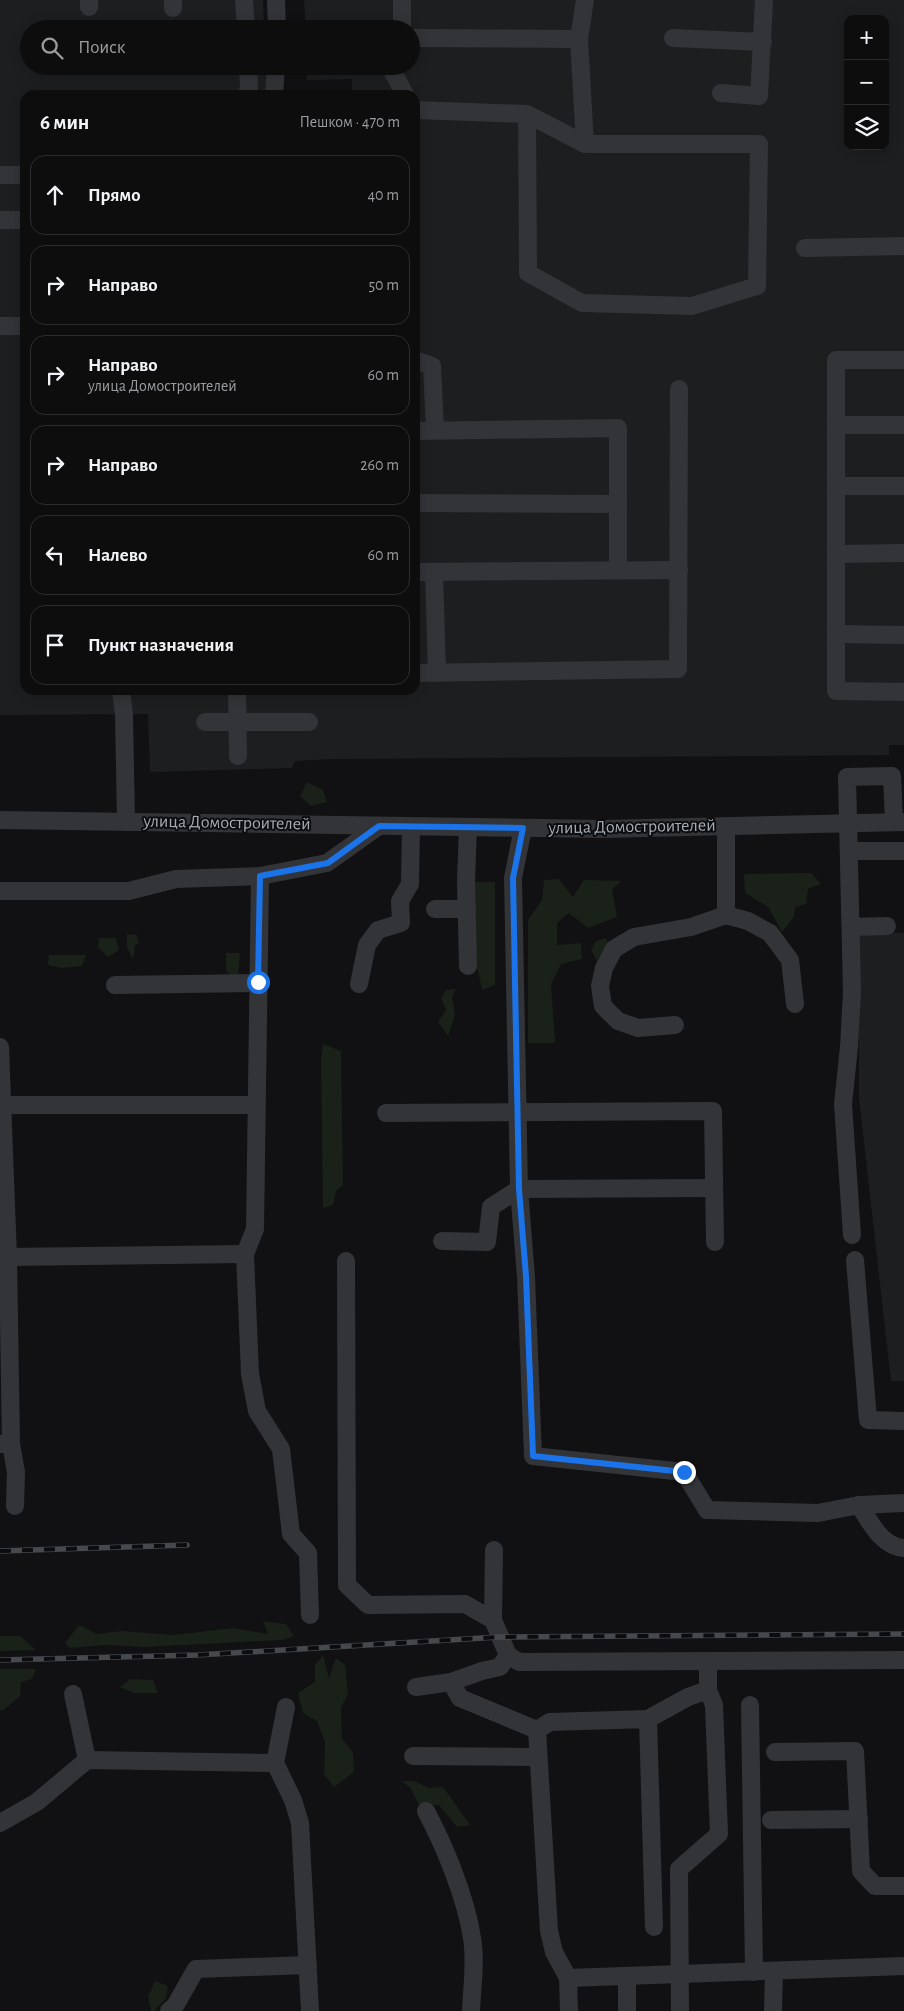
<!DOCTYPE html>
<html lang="ru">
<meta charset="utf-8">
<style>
:root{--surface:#0d0d0e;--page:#1b1b1c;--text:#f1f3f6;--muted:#9a9c9e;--line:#2d2d2e}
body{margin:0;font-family:"Alegreya Sans",sans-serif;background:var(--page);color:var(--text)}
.controls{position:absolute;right:15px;top:15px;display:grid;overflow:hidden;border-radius:10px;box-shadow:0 2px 12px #0003}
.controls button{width:45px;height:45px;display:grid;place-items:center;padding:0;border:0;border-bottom:1px solid var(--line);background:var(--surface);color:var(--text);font:25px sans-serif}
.stop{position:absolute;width:15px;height:15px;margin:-11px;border:4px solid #1a73e8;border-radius:50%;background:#fff}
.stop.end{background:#1a73e8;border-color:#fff;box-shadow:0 1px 5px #0008}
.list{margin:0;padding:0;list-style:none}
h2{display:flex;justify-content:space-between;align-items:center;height:65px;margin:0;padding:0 20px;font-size:21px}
h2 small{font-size:16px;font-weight:400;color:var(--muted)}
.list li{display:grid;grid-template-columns:32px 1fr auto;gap:15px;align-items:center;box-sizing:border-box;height:80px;margin:0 10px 10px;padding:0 10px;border:1px solid var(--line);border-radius:15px}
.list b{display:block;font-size:19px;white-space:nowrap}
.list p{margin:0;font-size:16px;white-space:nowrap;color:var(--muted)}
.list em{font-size:16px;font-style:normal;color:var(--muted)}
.icon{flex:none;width:28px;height:28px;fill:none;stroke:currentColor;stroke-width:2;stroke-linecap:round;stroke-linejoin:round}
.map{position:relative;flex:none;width:904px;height:2011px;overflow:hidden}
.search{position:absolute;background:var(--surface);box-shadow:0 2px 12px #0003;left:20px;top:20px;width:400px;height:55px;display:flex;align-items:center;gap:12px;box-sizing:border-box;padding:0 18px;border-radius:28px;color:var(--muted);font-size:19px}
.panel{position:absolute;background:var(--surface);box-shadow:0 2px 12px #0003;left:20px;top:90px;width:400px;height:605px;border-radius:15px}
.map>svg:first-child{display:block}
.built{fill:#1d1e20;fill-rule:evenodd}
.green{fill:#192119}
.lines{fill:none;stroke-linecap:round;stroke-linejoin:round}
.minor{stroke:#323438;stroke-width:18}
.rail-casing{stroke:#45484d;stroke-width:5.5}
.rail{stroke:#0c0c0e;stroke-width:4;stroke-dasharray:11;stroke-linecap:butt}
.route{stroke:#1a73e8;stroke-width:6}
.labels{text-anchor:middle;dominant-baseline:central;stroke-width:4;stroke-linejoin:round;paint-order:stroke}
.street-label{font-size:18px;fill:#a2abb4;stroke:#0c0c0e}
</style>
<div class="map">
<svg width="904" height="2011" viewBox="0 0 904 2011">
<rect width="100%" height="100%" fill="#111113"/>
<g class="built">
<path d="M0,0H263L264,29H29V66H266L267,70L266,95H25V690H415V95H352V79L307,80V66H411V29H306L304,0H904V745H889V755L331,759L295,761L292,768L150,772L148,714L0,715ZM848,19H885V146H848Z"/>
<polygon points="859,932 904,933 904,1381 891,1381 859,1098"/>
</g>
<g class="green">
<polygon points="307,782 323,790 327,802 311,806 300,796"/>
<polygon points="811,873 821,884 808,889 806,904 795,907 794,917 782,932 768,907 745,893 744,874"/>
<polygon points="559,879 573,897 584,880 621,881 612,890 617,917 588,928 569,913 557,923 557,945 581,943 582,959 561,964 551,984 555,1043 528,1043 528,920 542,900 544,880"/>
<polygon points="473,882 495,882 495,985 482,990 476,961"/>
<polygon points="127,934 137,935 139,943 135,945 133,960 127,947"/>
<polygon points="99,938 116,938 119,950 108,957 98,947"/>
<polygon points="606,938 608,943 597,961 591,950 596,941"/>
<polygon points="226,953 240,953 238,978 230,976 226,969"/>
<polygon points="49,955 86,955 82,966 61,968 48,965"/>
<polygon points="456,989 452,997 455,1015 448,1036 438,1022 446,1010 441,998 446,990"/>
<polygon points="323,1044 341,1051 343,1185 336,1191 333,1205 323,1208 321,1059"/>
<polygon points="263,1621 286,1624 294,1636 283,1640 144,1647 106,1645 70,1648 65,1643 79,1625 97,1634 122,1631 174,1635 233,1628 268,1634"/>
<polygon points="0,1636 20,1636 36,1650 0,1651"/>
<polygon points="323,1655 329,1678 336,1658 345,1665 348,1693 341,1708 342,1739 353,1752 354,1772 334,1787 324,1774 325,1742 317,1721 303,1713 298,1693 315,1682 315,1665"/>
<polygon points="0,1669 36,1669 32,1679 21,1682 20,1696 2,1711 0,1710"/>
<polygon points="131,1679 153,1680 158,1693 135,1693 120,1687"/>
<polygon points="401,1781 414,1781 429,1788 443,1787 470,1825 457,1827 439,1805 419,1805 410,1787"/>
<polygon points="155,1981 168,1986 166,1998 154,2011 151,2011 148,1996"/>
</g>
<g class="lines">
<g class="minor">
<polyline points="89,0 89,7"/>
<polyline points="173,0 173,8"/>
<polyline points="244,0 246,29"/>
<polyline points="276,0 277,29"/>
<polyline points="402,0 402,29"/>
<polyline points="411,38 579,39"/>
<polyline points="673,38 763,42"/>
<polyline points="390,66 405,95"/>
<polyline points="721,93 759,96 764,0"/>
<polyline points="246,95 249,88 248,66"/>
<polyline points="274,95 276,66"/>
<polyline points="415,110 527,114 585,144 759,144 757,286 692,306 582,303 528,273 527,114"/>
<polyline points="585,144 579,39 585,0"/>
<polyline points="0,175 25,175"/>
<polyline points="0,220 25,220"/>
<polyline points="805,248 904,246"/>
<polyline points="0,326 25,326"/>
<polyline points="415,360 432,366 435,430"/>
<polyline points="904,360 836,360 836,691 904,692"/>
<polyline points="836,425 904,425"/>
<polyline points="415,431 618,428 618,570"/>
<polyline points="836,486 904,486"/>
<polyline points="415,503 618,504"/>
<polyline points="836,554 904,553"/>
<polyline points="415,572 679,570"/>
<polyline points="434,572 437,673"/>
<polyline points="836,634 904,635"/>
<polyline points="415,673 678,669 679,389"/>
<polyline points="121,690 124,714 126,822"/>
<polyline points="237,690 238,756"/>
<polyline points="205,722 309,722"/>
<polyline points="0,820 602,829 904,822"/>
<polyline points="726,826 726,915"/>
<polyline points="523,828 513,878 519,1189 526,1277 533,1456 684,1472 707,1510 818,1513 859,1505 904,1503"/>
<polyline points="849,851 904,851"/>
<polyline points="260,876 255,1229 245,1254 250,1374 257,1411 281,1449 291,1534 308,1553 310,1615"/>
<polyline points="0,891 129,891 176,879 260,876 327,863 379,826"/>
<polyline points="435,909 467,909"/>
<polyline points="851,927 887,926"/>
<polyline points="468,966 466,881 468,827"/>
<polyline points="359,984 367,945 378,930 401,923 400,901 410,884 411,826"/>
<polyline points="115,985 258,983"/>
<polyline points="675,1025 638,1028 618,1021 603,1006 600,986 604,968 614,949 634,937 691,927 726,915 748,921 770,933 790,960 795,1004"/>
<polyline points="0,1047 8,1257 11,1444 0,1444"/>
<polyline points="3,1105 256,1105"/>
<polyline points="386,1113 713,1111 715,1242"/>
<polyline points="852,1235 843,1104 849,1047 852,992 847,777 892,776 894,822"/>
<polyline points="442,1241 487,1242 491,1207 519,1189 714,1188"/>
<polyline points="8,1257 245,1254"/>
<polyline points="855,1260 868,1420 904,1421"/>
<polyline points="346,1261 347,1585 368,1605 465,1604 493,1620 508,1655 519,1662 904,1660"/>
<polyline points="11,1444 16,1472 15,1506"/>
<path d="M859,1505C870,1522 882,1547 904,1548"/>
<polyline points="493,1620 494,1550"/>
<polyline points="451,1682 460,1698 537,1730"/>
<polyline points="416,1687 451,1682 482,1671 500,1667 508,1655"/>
<polyline points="73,1694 87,1760"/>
<polyline points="750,1705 754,1972"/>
<polyline points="286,1707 275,1763 293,1800 300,1823 310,2011"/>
<polyline points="648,1719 688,1697 708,1690"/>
<polyline points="775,1752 855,1751 861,1871 875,1886 904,1886"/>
<polyline points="413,1756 538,1757"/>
<path d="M426,1811C445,1847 466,1898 472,1938C476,1961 472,1987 471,2011"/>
<polyline points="771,1820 859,1819"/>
<polyline points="0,1823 37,1802 87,1760 275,1763"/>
<polyline points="627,1976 627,2011"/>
<polyline points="568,1978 904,1966"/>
<polyline points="169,2011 175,2006 196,1969 308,1965"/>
<polyline points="569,2011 568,1978 554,1952 549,1931 537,1730 550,1722 648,1719 654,1927"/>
<polyline points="680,2011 679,1869 719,1834 714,1705 708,1690 708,1662"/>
<polyline points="773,2011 774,1971"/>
</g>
<g class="rail-casing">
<g id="rail">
<polyline points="0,1551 187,1545"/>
<polyline points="0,1660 198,1655 499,1637 904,1634"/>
</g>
</g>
<use href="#rail" class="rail"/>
</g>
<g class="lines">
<polyline class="route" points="258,982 260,876 328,863 379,826 523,828 513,878 519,1189 526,1276 533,1456 684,1472"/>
</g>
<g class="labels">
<g class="street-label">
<text transform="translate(227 823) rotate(1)">улица Домостроителей</text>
<text transform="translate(632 827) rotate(-1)">улица Домостроителей</text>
</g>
</g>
</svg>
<div class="controls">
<button>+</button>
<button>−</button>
<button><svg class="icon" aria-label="layers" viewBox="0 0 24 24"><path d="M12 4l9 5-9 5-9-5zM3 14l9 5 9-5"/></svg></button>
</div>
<div class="stop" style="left:258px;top:982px"></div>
<div class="stop end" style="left:684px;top:1472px"></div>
<div class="search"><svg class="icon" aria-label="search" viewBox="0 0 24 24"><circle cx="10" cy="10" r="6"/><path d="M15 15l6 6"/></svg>Поиск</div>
<section class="panel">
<h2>6 мин<small>Пешком · 470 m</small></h2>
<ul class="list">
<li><svg class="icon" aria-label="ahead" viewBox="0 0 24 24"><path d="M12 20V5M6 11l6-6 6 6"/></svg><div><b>Прямо</b></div><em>40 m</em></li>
<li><svg class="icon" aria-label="right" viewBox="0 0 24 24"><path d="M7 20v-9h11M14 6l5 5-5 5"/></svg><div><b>Направо</b></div><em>50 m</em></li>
<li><svg class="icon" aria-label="right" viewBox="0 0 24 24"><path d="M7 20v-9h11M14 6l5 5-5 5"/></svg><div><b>Направо</b><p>улица Домостроителей</p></div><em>60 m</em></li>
<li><svg class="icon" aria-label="right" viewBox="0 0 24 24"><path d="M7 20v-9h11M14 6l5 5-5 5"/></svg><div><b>Направо</b></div><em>260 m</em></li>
<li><svg class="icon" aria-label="left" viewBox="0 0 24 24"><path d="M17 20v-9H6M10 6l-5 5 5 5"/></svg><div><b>Налево</b></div><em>60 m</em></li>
<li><svg class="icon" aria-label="arrive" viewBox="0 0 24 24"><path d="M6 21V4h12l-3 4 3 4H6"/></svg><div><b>Пункт назначения</b></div></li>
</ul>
</section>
</div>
